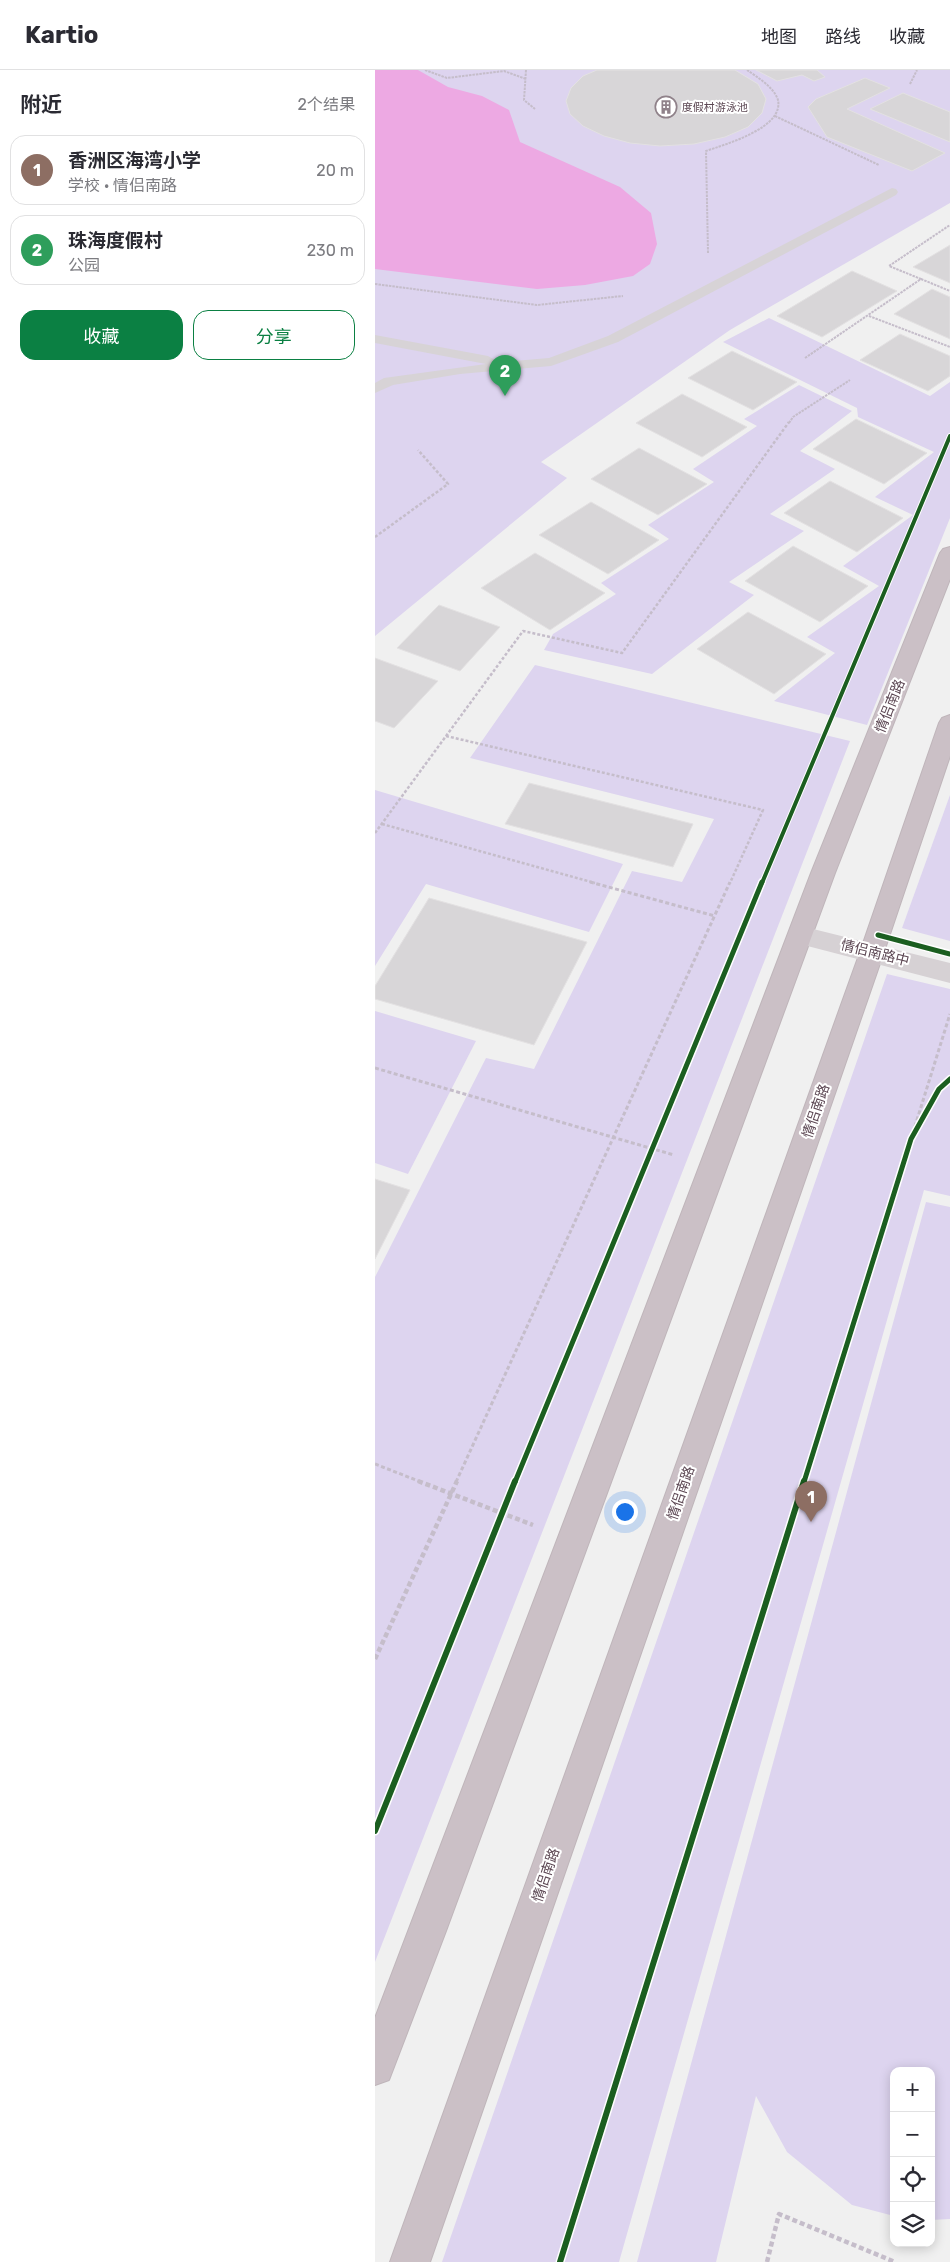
<!DOCTYPE html>
<html lang="zh">
<meta charset="utf-8">
<style>
:root{--surface:#fff;--page:#f7f7f7;--text:#2b2b33;--muted:#7c7c81;--line:#e1e1e2;--accent:#0b8043}
body{margin:0;font-family:Rubik,"Noto Sans SC",sans-serif;background:var(--page);color:var(--text)}
.controls{position:absolute;right:15px;bottom:15px;display:grid;overflow:hidden;border-radius:10px;box-shadow:0 2px 12px #0003}
.controls button{width:45px;height:45px;display:grid;place-items:center;padding:0;border:0;border-bottom:1px solid var(--line);background:var(--surface);color:var(--text);font:25px sans-serif}
.you{position:absolute;left:249px;top:1441px;width:18px;height:18px;margin:-12px;border:4px solid #fff;border-radius:50%;background:#1a73e8;box-shadow:0 0 0 8px #1a73e833}
.badge{display:grid;place-items:center;width:32px;height:32px;border-radius:50%;background:var(--accent);color:#fff;font-size:16px;font-weight:700}
.pin{position:absolute;translate:-50% -41px;filter:drop-shadow(0 1px 2px #0008)}
.pin::after{content:'';position:absolute;top:26px;width:18px;height:15px;background:inherit;clip-path:polygon(0 0,100% 0,50% 100%)}
.list{margin:0;padding:0;list-style:none}
h2{display:flex;justify-content:space-between;align-items:center;height:65px;margin:0;padding:0 20px;font-size:21px}
h2 small{font-size:16px;font-weight:400;color:var(--muted)}
.list li{display:grid;grid-template-columns:32px 1fr auto;gap:15px;align-items:center;box-sizing:border-box;height:70px;margin:0 10px 10px;padding:0 10px;border:1px solid var(--line);border-radius:15px}
.list b{display:block;font-size:19px;white-space:nowrap}
.list p{margin:0;font-size:16px;white-space:nowrap;color:var(--muted)}
.list em{font-size:16px;font-style:normal;color:var(--muted)}
.actions{display:flex;gap:10px;padding:15px 20px}
.actions a{flex:1;padding:11px 0;border:1px solid var(--accent);border-radius:15px;text-align:center;font-size:18px;color:var(--accent)}
.actions .main{background:var(--accent);color:#fff}
.icon{flex:none;width:28px;height:28px;fill:none;stroke:currentColor;stroke-width:2;stroke-linecap:round;stroke-linejoin:round}
.map{position:relative;flex:none;width:575px;height:2192px;overflow:hidden}
header{display:flex;align-items:center;gap:30px;box-sizing:border-box;height:70px;padding:0 25px;background:var(--surface);border-bottom:1px solid var(--line)}
header strong{font-size:24px}
nav{display:flex;gap:28px;margin-inline-start:auto;font-size:18px}
main{display:flex}
aside{flex:1;background:var(--surface)}
.map>svg:first-child{display:block}
.green{fill:#ddd4ef}
.water{fill:#eda9e3}
.building{fill:#d8d6d8;stroke:#e3e1e2}
.lines{fill:none;stroke-linecap:round;stroke-linejoin:round}
.highway-casing{stroke:#bfb5ba;stroke-width:2}
.path-far3{stroke:#c5bdca;stroke-width:2;stroke-dasharray:2.5 1;stroke-linecap:butt}
.path-far2{stroke:#c5bdca;stroke-width:2.5;stroke-dasharray:3 2;stroke-linecap:butt}
.path-far1{stroke:#c5bdca;stroke-width:3;stroke-dasharray:4 2.5;stroke-linecap:butt}
.path{stroke:#c5bdca;stroke-width:4.5;stroke-dasharray:5 3;stroke-linecap:butt}
.lane{fill:#d7d3d6;fill-rule:evenodd}
.secondary{fill:#d6d1d4;fill-rule:evenodd}
.highway{fill:#cbc0c6;fill-rule:evenodd}
.cycleway-far2-casing{stroke:#fff;stroke-width:6}
.cycleway-far1-casing{stroke:#fff;stroke-width:8}
.cycleway-casing{stroke:#fff;stroke-width:9}
.cycleway-far2{stroke:#1b5e20;stroke-width:4}
.cycleway-far1{stroke:#1b5e20;stroke-width:5}
.cycleway{stroke:#1b5e20;stroke-width:6}
.labels{text-anchor:middle;dominant-baseline:central;stroke-width:4;stroke-linejoin:round;paint-order:stroke}
.far-poi-label{font-size:11px;fill:#5c4753;stroke:#fff;text-anchor:start}
.street-label{font-size:14px;fill:#5c4753;stroke:#fff}
</style>
<header>
<strong>Kartio</strong>
<nav><a>地图</a><a>路线</a><a>收藏</a></nav>
</header>
<main>
<aside>
<h2>附近<small>2个结果</small></h2>
<ul class="list">
<li><span class="badge" style="background:#8d6e63">1</span><div><b>香洲区海湾小学</b><p>学校 · 情侣南路</p></div><em>20 m</em></li>
<li><span class="badge" style="background:#2e9e5b">2</span><div><b>珠海度假村</b><p>公园</p></div><em>230 m</em></li>
</ul>
<div class="actions"><a class="main">收藏</a><a>分享</a></div>
</aside>
<div class="map">
<svg width="575" height="2192" viewBox="0 0 575 2192">
<rect width="100%" height="100%" fill="#f0f0f0"/>
<g class="green">
<polygon points="0,0 575,0 575,133 355,260 166,392 192,408 0,566"/>
<polygon points="394,248 555,326 575,312 575,448 492,655 399,631 460,583 432,567 504,516 468,496 538,445 500,427 559,382 483,347 482,338 348,272"/>
<polygon points="424,315 477,341 425,381 460,399 395,444 429,461 354,512 379,525 277,604 169,580 178,564 241,524 226,513 294,469 273,455 339,412 318,399 382,356 369,349"/>
<polygon points="160,595 475,671 0,1892 0,1207 111,988 159,999 257,801 307,812 339,749 95,688"/>
<polygon points="0,720 248,794 214,862 51,814 0,896"/>
<polygon points="575,725 575,871 527,858"/>
<polygon points="512,904 575,919 575,1126 549,1120 244,2192 67,2192"/>
<polygon points="0,941 101,971 33,1104 0,1093"/>
<polygon points="551,1132 575,1137 575,2149 556,2150 556,2001 519,2001 519,2146 477,2135 412,2082 381,2026 341,2192 262,2192"/>
</g>
<polygon class="water" points="0,0 43,0 73,17 107,26 134,40 145,72 245,117 276,143 282,174 275,194 258,206 210,215 162,219 0,199"/>
<g class="building">
<polygon points="222,0 360,0 383,14 391,29 387,43 373,57 350,67 319,74 285,76 255,73 229,66 208,56 195,44 191,31 196,18 208,6"/>
<polygon points="381,0 442,0 450,7 439,11 427,5 402,11"/>
<polygon points="490,8 515,18 472,39 570,83 537,101 452,67 433,37 441,29"/>
<polygon points="528,23 575,42 575,72 495,39"/>
<polygon points="575,175 575,213 538,197"/>
<polygon points="477,201 522,221 447,267 402,246"/>
<polygon points="557,219 575,227 575,269 519,244"/>
<polygon points="525,264 575,286 575,306 553,321 485,290"/>
<polygon points="357,281 422,312 378,340 313,308"/>
<polygon points="307,324 372,357 327,387 261,353"/>
<polygon points="481,349 552,383 509,414 438,379"/>
<polygon points="264,378 332,414 283,445 216,409"/>
<polygon points="455,411 528,448 482,482 409,443"/>
<polygon points="216,432 284,470 233,504 164,465"/>
<polygon points="418,476 493,516 445,552 370,511"/>
<polygon points="160,483 230,523 175,560 106,518"/>
<polygon points="64,535 125,557 85,601 22,578"/>
<polygon points="373,542 451,584 399,624 322,579"/>
<polygon points="0,588 63,611 19,658 0,651"/>
<polygon points="154,713 318,754 298,797 130,754"/>
<polygon points="54,828 212,872 159,975 0,929 0,916"/>
<polygon points="0,1109 35,1120 0,1189"/>
</g>
<g class="lines">
<g class="highway-casing">
<g id="highway">
<polygon points="575,477 575,509 460,803 71,1861 14,2010 0,2015 0,1948 436,803 565,483 568,479"/>
<polygon points="575,645 575,686 509,882 55,2192 15,2192 485,882 564,653 567,648"/>
</g>
</g>
<g class="path-far3">
<polyline points="50,0 72,8 129,1 151,9"/>
<polyline points="151,0 149,30 160,39"/>
<polyline points="535,14 542,0"/>
<polyline points="400,46 504,95"/>
<path d="M333,183L331,81C351,74 409,58 403,30C399,17 382,7 372,0"/>
<polyline points="546,209 575,221"/>
<polyline points="0,214 162,235 248,226"/>
<polyline points="494,246 575,277"/>
<polyline points="430,288 546,209 514,196 575,155"/>
<polyline points="414,353 418,347 475,310"/>
</g>
<g class="path-far2">
<polyline points="0,467 73,414 43,380"/>
<polyline points="71,666 388,740 355,813"/>
<polyline points="7,754 220,813"/>
<polyline points="0,763 148,561 247,583 414,352"/>
</g>
<g class="path-far1">
<polyline points="215,812 340,846"/>
<polyline points="0,998 299,1085"/>
<polyline points="536,1069 575,944"/>
<polyline points="0,1394 46,1412"/>
<polyline points="81,1412 355,812"/>
</g>
<g class="path">
<polyline points="43,1411 158,1455"/>
<polyline points="0,1589 82,1411"/>
<polyline points="392,2192 404,2144 520,2192"/>
</g>
<polygon class="lane" points="517,118 521,119 523,122 521,125 243,272 176,296 85,304 18,315 0,323 0,313 9,308 111,294 0,273 0,265 113,286 120,290 117,293 174,288 233,266"/>
<polygon class="secondary" points="426,856 575,893 575,913 417,872 414,865 417,858"/>
<use href="#highway" class="highway"/>
<g class="cycleway-far2-casing">
<polyline id="cycleway-far2" points="387,813 575,366"/>
</g>
<g class="cycleway-far1-casing">
<g id="cycleway-far1">
<polyline points="503,865 575,884"/>
<polyline points="140,1412 387,812"/>
<polyline points="429,1412 536,1069 564,1019 575,1009"/>
</g>
</g>
<g class="cycleway-casing">
<g id="cycleway">
<polyline points="0,1761 140,1411"/>
<polyline points="185,2192 429,1411"/>
</g>
</g>
<use href="#cycleway-far2" class="cycleway-far2"/>
<use href="#cycleway-far1" class="cycleway-far1"/>
<use href="#cycleway" class="cycleway"/>
</g>
<defs>
<g id="building-ring" transform="scale(1.125)"><circle r="9.5" fill="#fff" stroke="#90828a" stroke-width="1.5"/><path d="M-4-6H4V6H1V3H-1V6H-4ZM-2.5-4.3h1.7v1.8h-1.7ZM.8-4.3h1.7v1.8H.8ZM-2.5-1h1.7V.8h-1.7ZM.8-1h1.7V.8H.8Z" fill="#90828a"/></g>
</defs>
<g fill-rule="evenodd">
<use href="#building-ring" x="291" y="37"/>
</g>
<g class="labels">
<g class="far-poi-label">
<text x="307" y="37">度假村游泳池</text>
</g>
<g class="street-label">
<text transform="translate(515 636) rotate(-68)">情侣南路</text>
<text transform="translate(500 883) rotate(14)">情侣南路中</text>
<text transform="translate(441 1041) rotate(-71)">情侣南路</text>
<text transform="translate(306 1423) rotate(-71)">情侣南路</text>
<text transform="translate(171 1805) rotate(-71)">情侣南路</text>
</g>
</g>
</svg>
<div class="controls">
<button>+</button>
<button>−</button>
<button><svg class="icon" aria-label="locate" viewBox="0 0 24 24"><circle cx="12" cy="12" r="6"/><path d="M12 2v4M12 18v4M2 12h4M18 12h4"/></svg></button>
<button><svg class="icon" aria-label="layers" viewBox="0 0 24 24"><path d="M12 4l9 5-9 5-9-5zM3 14l9 5 9-5"/></svg></button>
</div>
<div class="you"></div>
<div class="pin badge" style="left:436px;top:1452px;background:#8d6e63">1</div>
<div class="pin badge" style="left:130px;top:326px;background:#2e9e5b">2</div>
</div>
</main>
